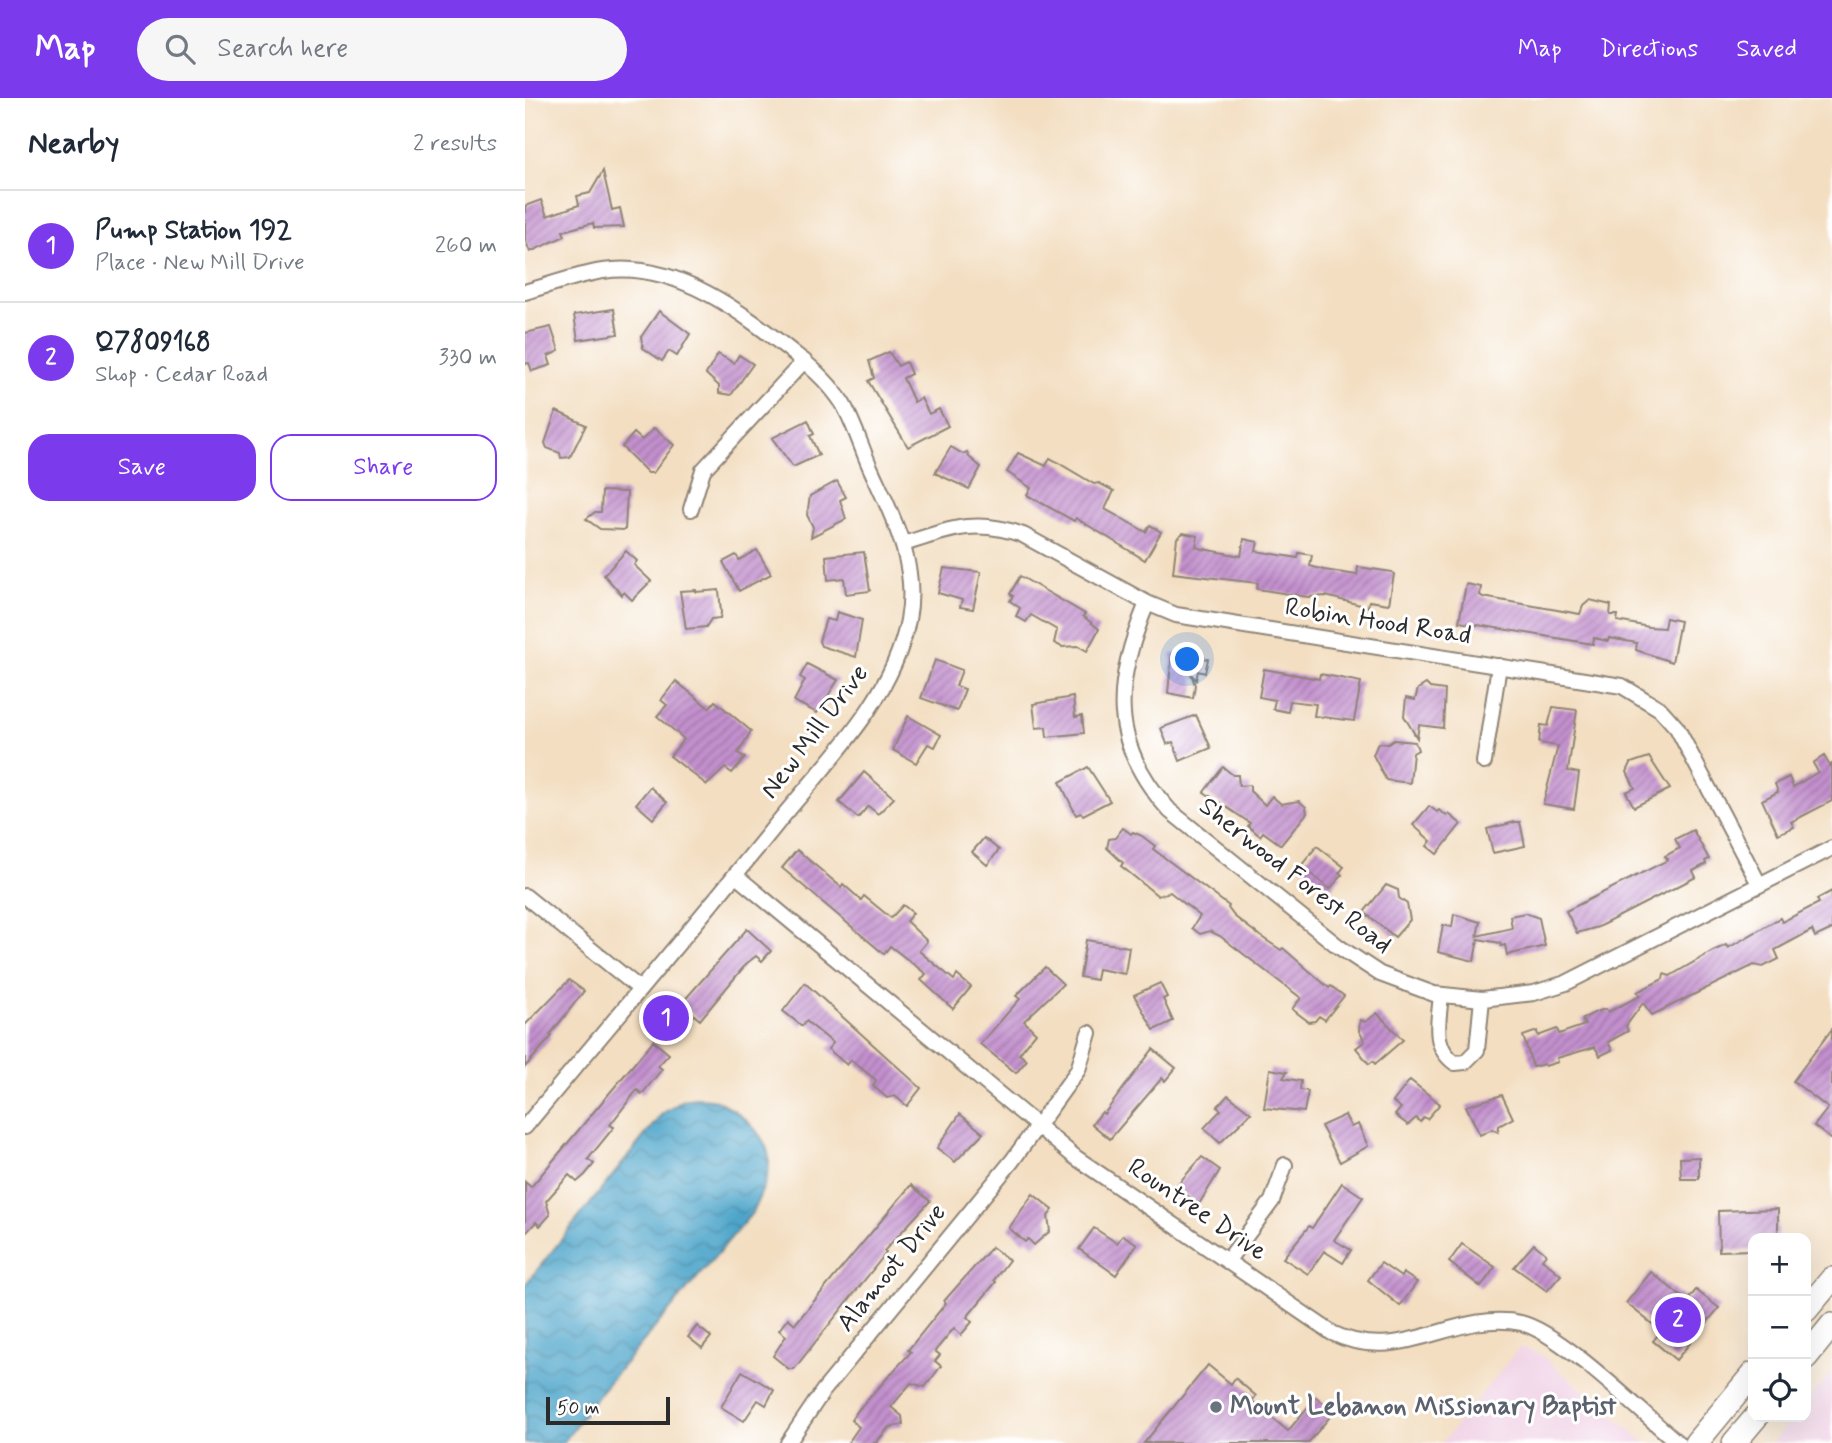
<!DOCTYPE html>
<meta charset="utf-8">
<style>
:root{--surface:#fff;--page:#f6f6f7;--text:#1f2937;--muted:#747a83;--line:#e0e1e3;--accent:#7c3aed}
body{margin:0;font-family:Mynerve,sans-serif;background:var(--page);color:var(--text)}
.controls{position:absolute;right:21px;bottom:21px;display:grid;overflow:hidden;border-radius:14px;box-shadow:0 7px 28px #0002}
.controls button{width:63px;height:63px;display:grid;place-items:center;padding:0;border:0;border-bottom:2px solid var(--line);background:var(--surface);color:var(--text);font:35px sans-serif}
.scale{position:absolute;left:21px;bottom:18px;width:124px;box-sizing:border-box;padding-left:7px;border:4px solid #2b2b2b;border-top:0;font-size:19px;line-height:24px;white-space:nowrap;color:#2b2b2b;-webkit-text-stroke:5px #fff;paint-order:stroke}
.you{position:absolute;left:663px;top:562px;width:24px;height:24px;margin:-18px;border:5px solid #fff;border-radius:50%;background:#1a73e8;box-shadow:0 0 0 10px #1a73e833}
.badge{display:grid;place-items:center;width:46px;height:46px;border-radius:50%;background:var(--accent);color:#fff;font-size:23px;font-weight:700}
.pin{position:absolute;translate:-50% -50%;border:4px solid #fff;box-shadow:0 2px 7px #0006}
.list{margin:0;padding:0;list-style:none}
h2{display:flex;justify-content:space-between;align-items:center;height:91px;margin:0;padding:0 28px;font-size:30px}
h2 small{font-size:23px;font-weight:400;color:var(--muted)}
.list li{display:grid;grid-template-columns:46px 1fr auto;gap:21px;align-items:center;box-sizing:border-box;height:112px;padding:0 28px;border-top:2px solid var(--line)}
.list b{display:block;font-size:26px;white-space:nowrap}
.list p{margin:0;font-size:23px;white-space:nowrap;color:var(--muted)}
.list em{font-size:23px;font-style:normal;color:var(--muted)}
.actions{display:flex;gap:14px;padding:21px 28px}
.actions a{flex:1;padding:16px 0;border:2px solid var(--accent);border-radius:21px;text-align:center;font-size:24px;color:var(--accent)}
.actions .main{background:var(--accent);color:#fff}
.icon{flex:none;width:38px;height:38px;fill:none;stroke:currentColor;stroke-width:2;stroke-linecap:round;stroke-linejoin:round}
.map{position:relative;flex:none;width:1307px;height:1345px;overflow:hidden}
header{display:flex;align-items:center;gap:42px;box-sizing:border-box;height:98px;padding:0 35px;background:var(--accent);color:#fff}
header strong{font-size:33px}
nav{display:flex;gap:38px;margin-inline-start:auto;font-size:24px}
.search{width:490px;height:63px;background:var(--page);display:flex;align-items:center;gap:18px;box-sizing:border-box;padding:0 24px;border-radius:38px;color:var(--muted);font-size:26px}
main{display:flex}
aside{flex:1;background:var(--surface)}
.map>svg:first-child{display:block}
.built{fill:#f0d0e5}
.water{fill:url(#water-waves);stroke:#3c687a;stroke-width:2}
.building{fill:url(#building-hatch)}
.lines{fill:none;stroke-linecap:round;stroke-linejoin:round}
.street-casing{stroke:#8f8476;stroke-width:18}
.primary-casing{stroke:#8f8476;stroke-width:26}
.street{stroke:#fff;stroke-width:14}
.primary{stroke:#fff;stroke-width:23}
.worship-dot{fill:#6b7280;stroke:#fff;stroke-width:2.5}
.labels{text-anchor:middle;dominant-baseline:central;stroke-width:6;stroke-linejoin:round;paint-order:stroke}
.street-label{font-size:26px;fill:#2b2b2b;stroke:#fff}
.worship-label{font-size:26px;font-weight:bold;fill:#5b616d;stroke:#fff;text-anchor:start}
</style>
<header>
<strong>Map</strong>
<div class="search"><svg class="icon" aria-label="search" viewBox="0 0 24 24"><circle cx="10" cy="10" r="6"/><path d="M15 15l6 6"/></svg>Search here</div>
<nav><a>Map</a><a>Directions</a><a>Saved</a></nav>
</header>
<main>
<aside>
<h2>Nearby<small>2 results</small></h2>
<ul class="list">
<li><span class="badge">1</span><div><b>Pump Station 192</b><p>Place · New Mill Drive</p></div><em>260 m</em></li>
<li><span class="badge">2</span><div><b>Q7809168</b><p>Shop · Cedar Road</p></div><em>330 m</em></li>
</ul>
<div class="actions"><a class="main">Save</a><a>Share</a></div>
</aside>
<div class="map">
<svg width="1307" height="1345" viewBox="0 0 1307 1345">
<defs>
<pattern id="water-waves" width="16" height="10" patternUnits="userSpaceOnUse" patternTransform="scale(1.75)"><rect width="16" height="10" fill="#4da5ca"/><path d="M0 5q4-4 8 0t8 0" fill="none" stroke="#4087a4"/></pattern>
<pattern id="building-hatch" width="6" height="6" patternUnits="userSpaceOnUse" patternTransform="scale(1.75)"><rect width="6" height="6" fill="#c390ce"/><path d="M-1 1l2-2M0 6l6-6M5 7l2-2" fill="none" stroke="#9f76a7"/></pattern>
</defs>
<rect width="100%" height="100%" fill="#fff"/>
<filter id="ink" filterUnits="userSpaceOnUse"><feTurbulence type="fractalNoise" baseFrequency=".0143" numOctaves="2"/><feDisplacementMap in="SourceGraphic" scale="14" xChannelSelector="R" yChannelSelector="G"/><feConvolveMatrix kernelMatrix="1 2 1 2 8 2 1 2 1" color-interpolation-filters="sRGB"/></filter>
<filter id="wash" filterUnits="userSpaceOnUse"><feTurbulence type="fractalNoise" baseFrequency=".00686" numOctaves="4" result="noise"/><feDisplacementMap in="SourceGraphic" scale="28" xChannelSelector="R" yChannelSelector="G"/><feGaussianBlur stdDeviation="1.57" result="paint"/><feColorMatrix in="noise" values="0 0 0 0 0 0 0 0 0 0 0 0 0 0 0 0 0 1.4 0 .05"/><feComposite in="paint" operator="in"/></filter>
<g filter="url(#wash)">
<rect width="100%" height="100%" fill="#f3dec1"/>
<g class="built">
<polygon points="995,1249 1015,1256 1121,1345 917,1345"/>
<polygon points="1307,1274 1307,1345 1247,1345 1269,1319 1281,1319 1281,1305"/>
</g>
<path class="water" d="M170,1000C177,1000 186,1000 192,1003C213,1012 244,1038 244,1063C244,1081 234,1099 227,1115L76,1293L38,1345H0V1187L137,1016L159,1002Z"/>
<g id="blocks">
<g class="building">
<polygon points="78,73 87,112 95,110 99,129 69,130 68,125 38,133 40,138 5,154 0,141 0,108 16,102 22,118 54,107 52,98 65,95"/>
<polygon points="89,211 93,236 53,242 49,217"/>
<polygon points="134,213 165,236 152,258 144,253 137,263 118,250 116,239"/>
<polygon points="26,229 34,253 23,258 26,267 7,273 4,265 0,266 0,235"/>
<polygon points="364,254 373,268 381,264 386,276 378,280 389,304 396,300 404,316 414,311 423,328 383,349 343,283 349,280 344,263"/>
<polygon points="193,256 209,265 214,257 228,266 206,297 194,295 194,288 181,276"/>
<polygon points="31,313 61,327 45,359 36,360 35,355 22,350 20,345"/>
<polygon points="283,322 289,336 285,338 294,357 268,369 247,340"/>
<polygon points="129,330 149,347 128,375 123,375 97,349 109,335 117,342"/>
<polygon points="426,349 438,356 442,354 444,359 456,369 444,391 410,375"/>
<polygon points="493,355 521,368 525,360 569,386 574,385 589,393 580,411 621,434 625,427 636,434 620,462 551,420 549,423 502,397 506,390 482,374"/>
<polygon points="312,383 321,399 315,402 321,421 286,439 288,429 282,417 285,398"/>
<polygon points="77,393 102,394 100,432 75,431 61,421 70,414 76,414"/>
<polygon points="658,435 673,438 671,449 678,451 716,458 719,441 733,444 731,453 773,460 774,455 787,457 785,468 799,472 832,477 833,469 867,474 869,476 864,506 844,503 843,509 801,498 783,499 732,491 733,485 648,475 652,440"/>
<polygon points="232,452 246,476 214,493 198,464 211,457 214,462"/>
<polygon points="101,453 112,463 109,467 126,483 107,502 99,494 97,497 79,477"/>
<polygon points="339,454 345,493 321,496 319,480 303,482 301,458"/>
<polygon points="419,470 456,474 448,511 435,509 437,502 413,495"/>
<polygon points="495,478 560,516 558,518 574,531 562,553 553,548 537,549 529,545 532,532 506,517 501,524 491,518 495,510 485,503 488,498 485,496"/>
<polygon points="941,486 956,489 955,497 958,499 1055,516 1058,508 1065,502 1086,507 1085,517 1093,517 1092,523 1124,529 1139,530 1141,520 1155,523 1147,564 1111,552 1112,545 1084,540 1083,543 1069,540 1068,546 934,524"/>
<polygon points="171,492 171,494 194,492 196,515 195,520 186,521 181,529 161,531 155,493"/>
<polygon points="312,514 337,522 331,559 296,548 294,543 301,521 310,523"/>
<polygon points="647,555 683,561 680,575 673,573 671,582 666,576 670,587 668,600 643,595"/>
<polygon points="410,562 437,572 431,588 440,591 432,613 396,600"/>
<polygon points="282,566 313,582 292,615 269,603 280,582 275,579"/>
<polygon points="739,571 794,581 795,576 836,584 829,623 789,618 791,606 765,603 763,614 748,611 750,602 734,599"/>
<polygon points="151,583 184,610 190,603 226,633 213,655 220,660 207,675 200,670 182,687 145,658 159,641 132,618 142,607 136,602"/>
<polygon points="901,586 905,590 920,592 918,630 894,627 892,640 879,618 881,600 890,602 893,591"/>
<polygon points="548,599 550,619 557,618 559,635 522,639 521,629 511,630 508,606"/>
<polygon points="1028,609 1052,612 1043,673 1054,675 1049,711 1018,706 1033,648 1014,645 1016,627 1023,628"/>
<polygon points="671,617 686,650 655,663 648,644 642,646 636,630"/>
<polygon points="383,618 416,637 410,649 403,646 391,665 368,652"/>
<polygon points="869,642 890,644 893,652 888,655 885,685 861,682 848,657 853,645 863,646"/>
<polygon points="1299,658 1305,668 1307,666 1307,703 1266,724 1269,729 1253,736 1237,702 1253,694 1250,686 1264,679 1268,689 1293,674 1288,665"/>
<polygon points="1124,659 1145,691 1109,709 1101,694 1110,690 1102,674 1106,665"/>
<polygon points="563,669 585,703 558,717 556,715 551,717 535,684"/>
<polygon points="698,669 708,677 713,677 714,688 725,687 725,693 740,707 747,698 756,706 774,703 781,709 782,715 756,747 738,734 735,738 723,728 725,725 679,694"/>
<polygon points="339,674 369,700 353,716 343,708 333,720 314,704"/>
<polygon points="125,689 142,704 128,721 111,706"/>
<polygon points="904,708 912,714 914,712 922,718 924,716 936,726 912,756 902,748 906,743 888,727"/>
<polygon points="990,724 995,724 1000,748 968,755 962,731"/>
<polygon points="598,730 606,736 608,734 617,738 630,748 628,751 704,808 703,810 709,818 735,838 756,852 758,850 804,890 806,888 819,898 800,922 794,918 790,923 784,924 767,911 776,900 695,838 685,833 675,836 667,830 675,818 645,794 633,798 596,768 598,765 582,750 584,741 590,740"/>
<polygon points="1168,732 1184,761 1180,763 1181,766 1168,773 1171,779 1073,829 1052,835 1041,813 1143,762 1140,758 1155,750 1150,741"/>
<polygon points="459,740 474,752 462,767 447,754"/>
<polygon points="792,748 819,769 814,775 817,777 805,791 776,768"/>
<polygon points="272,752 316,789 318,786 336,802 339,798 366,820 378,807 388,815 381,823 402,843 394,853 429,882 432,877 446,889 428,911 396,882 401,876 365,848 359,856 257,770"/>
<polygon points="861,787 873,792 874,800 882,806 885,822 870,839 839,814"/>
<polygon points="1307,793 1307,831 1290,839 1287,832 1250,852 1254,861 1238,869 1229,867 1127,917 1118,905 1101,928 1103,933 1083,944 1087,952 1075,958 1070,949 1032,960 1033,964 1020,968 1019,966 1008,969 998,938 1012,933 1013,938 1032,931 1034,936 1060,927 1057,921 1071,914 1081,911 1083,914 1115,898 1112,894 1138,881 1139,876 1145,878 1188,853 1201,847 1203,850 1255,820 1257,824 1294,805 1292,801"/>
<polygon points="1000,815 1014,820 1020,848 982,857 980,847 976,848 975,845 953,841 949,863 913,854 918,827 927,829 929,816 955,824 952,838 987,830 985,818"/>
<polygon points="222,831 246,853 237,863 231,858 222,865 175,922 156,906"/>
<polygon points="561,842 604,849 600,876 573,871 571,882 555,879"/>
<polygon points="520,869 538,886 499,923 511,935 494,956 502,962 491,975 455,946 495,901 491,898"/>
<polygon points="44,882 59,893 25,937 27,938 0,969 0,927"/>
<polygon points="280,885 396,990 382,1008 370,998 362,1000 348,988 351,982 326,962 322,967 303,951 308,945 281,923 277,928 258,913"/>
<polygon points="635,885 642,899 638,901 648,923 629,932 609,897"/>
<polygon points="852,915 878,942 850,966 848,963 844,966 831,950 840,943 834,933 835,922 841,924"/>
<polygon points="1307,931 1307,1042 1289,1028 1303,1010 1268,983"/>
<polygon points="128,943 144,956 133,968 137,971 117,996 112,992 85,1027 89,1029 63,1061 69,1066 60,1077 52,1084 44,1077 21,1103 25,1117 15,1128 11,1124 0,1136 0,1084 6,1089"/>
<polygon points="628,951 651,970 640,983 637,980 585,1041 567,1026 577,1014 579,1016"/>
<polygon points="745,971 762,974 758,980 776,983 775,992 783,993 779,1014 739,1010"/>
<polygon points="885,982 915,1006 902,1021 899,1019 895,1024 891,1020 883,1027 870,1017 876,1010 868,1004"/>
<polygon points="703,997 726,1015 695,1045 679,1030 696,1012 692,1009"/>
<polygon points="977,997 988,1020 974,1028 973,1034 967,1031 955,1037 941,1008"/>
<polygon points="435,1016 458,1035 430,1064 412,1050"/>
<polygon points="820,1017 826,1029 833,1026 843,1048 815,1064 796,1028"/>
<polygon points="677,1059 695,1072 674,1106 650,1089"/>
<polygon points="1174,1059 1174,1081 1156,1081 1155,1060"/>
<polygon points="817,1085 838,1099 809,1142 826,1152 818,1165 799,1153 783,1176 758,1160 784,1128 787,1130"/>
<polygon points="386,1087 405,1103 359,1153 361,1155 269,1271 264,1271 248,1258 261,1238 254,1232 263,1220 270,1226"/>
<polygon points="508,1096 528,1112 523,1118 525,1133 509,1147 503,1141 500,1144 484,1130"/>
<polygon points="1253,1111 1253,1140 1228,1140 1228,1152 1194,1153 1193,1113"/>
<polygon points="569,1130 592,1145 598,1137 612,1146 591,1177 554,1151"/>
<polygon points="937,1146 970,1169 956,1189 924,1164"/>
<polygon points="1009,1146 1021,1156 1017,1161 1036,1177 1022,1193 989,1169"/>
<polygon points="467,1149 484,1162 469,1182 471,1184 442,1219 447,1224 436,1237 429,1230 410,1253 415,1257 410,1263 416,1268 400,1289 386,1285 366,1309 377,1318 378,1327 364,1329 351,1345 323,1345 334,1329 326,1322 334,1311 386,1254 383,1252 421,1205 419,1203"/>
<polygon points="856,1165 876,1179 878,1175 892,1184 875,1208 843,1182"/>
<polygon points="1126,1174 1162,1203 1171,1192 1194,1210 1151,1262 1128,1243 1136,1233 1101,1205"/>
<polygon points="172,1228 186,1239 177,1250 163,1239"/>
<polygon points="683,1267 706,1286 710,1280 731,1298 727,1303 763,1333 791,1299 809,1314 783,1345 619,1345"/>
<polygon points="217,1273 249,1292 241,1307 233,1302 219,1323 196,1309"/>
</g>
</g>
</g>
<g filter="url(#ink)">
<use href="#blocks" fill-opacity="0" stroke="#8f8476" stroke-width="2"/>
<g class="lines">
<g class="street-casing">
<g id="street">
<path d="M0,194C25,187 51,177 78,173C151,162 218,215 271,257C289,271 306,287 318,306C329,325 336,349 345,369C367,418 394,466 383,522C368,602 299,667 250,728C168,830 83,929 0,1029"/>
<polyline points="166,411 178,372 279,263"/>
<path d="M379,446C425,431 451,420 498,437L622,505L651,517L1097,588L1135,611L1152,630L1234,786"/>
<path d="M622,505C589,586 583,645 645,713L814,849L855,876L909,896L957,901L1009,895L1041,885L1307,750"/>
<polyline points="959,664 974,568"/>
<path d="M210,777L550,1059L807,1235C877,1269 929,1211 996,1225C1035,1234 1118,1316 1153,1345"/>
<polyline points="0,798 115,891"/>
<path d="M916,897C914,922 906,948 930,965L940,964L952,952L957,901"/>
<polyline points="703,1162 747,1103 760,1067"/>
<polyline points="263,1345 298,1293 487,1063 553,972 564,935"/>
</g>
</g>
<g class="primary-casing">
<g id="primary">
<polyline points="1281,1212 1307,1181"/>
<polyline points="1281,1259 1307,1227"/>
<polyline points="1171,1345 1228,1276"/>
<polyline points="1209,1345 1231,1319"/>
</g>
</g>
<use href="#street" class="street"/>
<use href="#primary" class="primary"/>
</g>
</g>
<circle class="worship-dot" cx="691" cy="1309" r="7"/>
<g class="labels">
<g class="street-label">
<text transform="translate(853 524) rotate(9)">Robin Hood Road</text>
<text transform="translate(290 634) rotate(-53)">New Mill Drive</text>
<text transform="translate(770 778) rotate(38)">Sherwood Forest Road</text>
<text transform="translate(672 1112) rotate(34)">Rountree Drive</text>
<text transform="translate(367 1170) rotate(-51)">Alamoot Drive</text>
</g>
<g class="worship-label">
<text x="705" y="1309">Mount Lebanon Missionary Baptist</text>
</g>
</g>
</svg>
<div class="controls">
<button>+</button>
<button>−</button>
<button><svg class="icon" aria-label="locate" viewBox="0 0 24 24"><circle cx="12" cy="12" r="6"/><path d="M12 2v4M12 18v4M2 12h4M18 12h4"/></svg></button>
</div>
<div class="scale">50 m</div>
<div class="you"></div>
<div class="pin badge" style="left:141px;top:920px">1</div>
<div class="pin badge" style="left:1153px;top:1222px">2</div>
</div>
</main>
